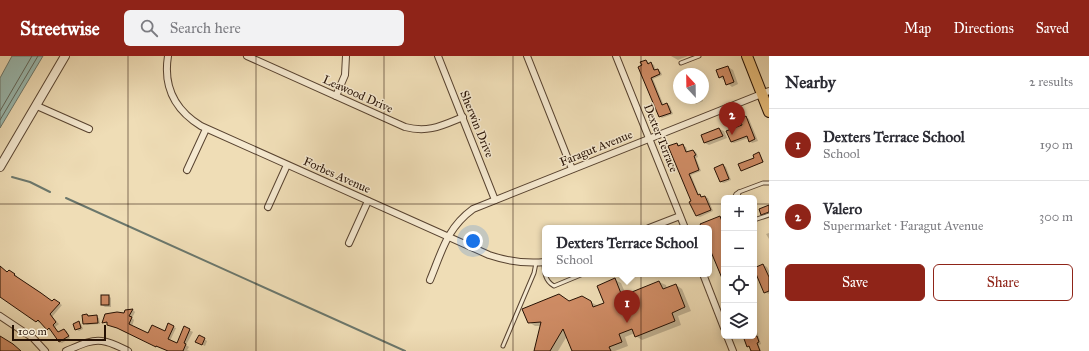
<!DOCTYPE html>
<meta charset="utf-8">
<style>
:root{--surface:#fff;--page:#f2f2f3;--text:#2b2b33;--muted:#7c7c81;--line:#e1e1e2;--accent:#8f2418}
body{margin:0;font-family:"IM FELL Great Primer",serif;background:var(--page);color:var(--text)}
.controls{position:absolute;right:12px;bottom:12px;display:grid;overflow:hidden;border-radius:6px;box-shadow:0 2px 10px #0003}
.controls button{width:36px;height:36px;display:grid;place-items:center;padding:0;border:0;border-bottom:1px solid var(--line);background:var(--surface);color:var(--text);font:20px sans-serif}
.compass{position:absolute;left:673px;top:12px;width:36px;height:36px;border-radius:50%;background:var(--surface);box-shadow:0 2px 10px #0003;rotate:338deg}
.scale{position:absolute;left:12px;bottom:10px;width:94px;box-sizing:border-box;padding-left:4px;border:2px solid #251003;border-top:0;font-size:11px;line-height:14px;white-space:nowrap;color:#251003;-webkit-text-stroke:3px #f5e9d0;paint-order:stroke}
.you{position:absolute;left:473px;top:185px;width:14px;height:14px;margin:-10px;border:3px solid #fff;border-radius:50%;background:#1a73e8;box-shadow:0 0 0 6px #1a73e833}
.badge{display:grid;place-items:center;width:26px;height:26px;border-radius:50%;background:var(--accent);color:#fff;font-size:13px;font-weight:700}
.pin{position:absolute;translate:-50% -33px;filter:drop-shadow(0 1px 2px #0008)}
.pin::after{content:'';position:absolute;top:21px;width:14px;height:12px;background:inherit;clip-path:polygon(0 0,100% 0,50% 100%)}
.popup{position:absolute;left:542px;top:169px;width:170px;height:52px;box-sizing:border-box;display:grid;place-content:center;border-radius:6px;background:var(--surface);filter:drop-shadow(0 1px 3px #0005);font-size:13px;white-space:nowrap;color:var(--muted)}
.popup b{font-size:15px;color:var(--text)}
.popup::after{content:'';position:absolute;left:50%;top:100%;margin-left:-8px;border:8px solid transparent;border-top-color:var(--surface)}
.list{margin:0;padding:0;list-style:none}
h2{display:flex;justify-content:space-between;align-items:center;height:52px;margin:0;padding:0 16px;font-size:17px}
h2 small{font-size:13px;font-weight:400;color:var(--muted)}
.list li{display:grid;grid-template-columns:26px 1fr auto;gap:12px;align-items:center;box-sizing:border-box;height:72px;padding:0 16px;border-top:1px solid var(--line)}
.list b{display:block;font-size:15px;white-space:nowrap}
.list p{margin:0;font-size:13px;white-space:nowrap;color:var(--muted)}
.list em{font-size:13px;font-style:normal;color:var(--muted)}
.actions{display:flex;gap:8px;padding:12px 16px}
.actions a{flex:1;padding:9px 0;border:1px solid var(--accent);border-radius:6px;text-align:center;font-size:14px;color:var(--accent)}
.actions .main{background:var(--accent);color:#fff}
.icon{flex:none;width:22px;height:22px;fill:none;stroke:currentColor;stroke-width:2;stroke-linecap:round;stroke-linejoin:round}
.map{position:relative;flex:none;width:769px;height:295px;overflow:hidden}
header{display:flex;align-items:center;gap:24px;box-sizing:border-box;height:56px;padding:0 20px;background:var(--accent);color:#fff}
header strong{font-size:19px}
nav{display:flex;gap:22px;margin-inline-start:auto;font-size:14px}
.search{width:280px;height:36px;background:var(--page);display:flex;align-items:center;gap:10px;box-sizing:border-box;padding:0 14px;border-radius:6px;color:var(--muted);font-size:15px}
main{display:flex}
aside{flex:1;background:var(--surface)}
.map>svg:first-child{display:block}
.water{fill:#9abbb2;stroke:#6b776c}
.shadow{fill:#0003}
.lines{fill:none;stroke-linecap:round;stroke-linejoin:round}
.shore{stroke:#60665a;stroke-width:1}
.stream{stroke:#6b776c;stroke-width:2}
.building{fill:#cf8c65;stroke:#251003}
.service-casing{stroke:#584330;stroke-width:5}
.minor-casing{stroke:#584330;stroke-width:8}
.tertiary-casing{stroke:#584330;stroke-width:10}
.primary-casing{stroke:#251003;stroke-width:12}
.service{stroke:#f5e9d0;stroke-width:3}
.minor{stroke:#f5e9d0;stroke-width:6}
.tertiary{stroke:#f5e9d0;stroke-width:8}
.primary{stroke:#e8be7b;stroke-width:10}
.grid{fill:none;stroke:#251003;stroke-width:1;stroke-opacity:0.55}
.labels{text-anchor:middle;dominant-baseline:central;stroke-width:3;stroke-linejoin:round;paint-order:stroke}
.street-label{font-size:12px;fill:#251003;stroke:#f5e9d0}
</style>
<header>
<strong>Streetwise</strong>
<div class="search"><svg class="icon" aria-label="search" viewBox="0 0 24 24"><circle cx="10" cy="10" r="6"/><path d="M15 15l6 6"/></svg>Search here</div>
<nav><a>Map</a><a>Directions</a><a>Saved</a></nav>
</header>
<main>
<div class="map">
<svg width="769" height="295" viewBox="0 0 769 295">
<rect width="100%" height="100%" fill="#efddb6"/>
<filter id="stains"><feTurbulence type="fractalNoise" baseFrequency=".005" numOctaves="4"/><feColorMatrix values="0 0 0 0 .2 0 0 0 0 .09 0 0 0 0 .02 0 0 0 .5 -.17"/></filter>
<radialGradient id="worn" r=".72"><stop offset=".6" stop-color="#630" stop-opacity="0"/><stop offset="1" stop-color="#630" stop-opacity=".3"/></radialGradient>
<polygon class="water" points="12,0 43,0 0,72 0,22"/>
<g class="shadow">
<polygon points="671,0 688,0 678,4"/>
<polygon points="646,5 654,9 656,15 658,14 661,16 662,19 653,23 664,50 667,48 670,50 673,58 662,62 659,60 642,7"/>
<polygon points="728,11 733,14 738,28 732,31 720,21"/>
<polygon points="691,42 702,42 703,45 696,48 693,46"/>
<polygon points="746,61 749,63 758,85 752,87 750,85 748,82 734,87 731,86 743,69"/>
<polygon points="719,73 724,75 727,82 709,89 705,87 702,80"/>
<polygon points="677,88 686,91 688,97 693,95 696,96 698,101 696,102 701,115 691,119 699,139 708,142 713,155 700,161 697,160 690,147 692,146"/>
<polygon points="759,97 764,106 742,114 755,102"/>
<polygon points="723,109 726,111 731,124 724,127 721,126 715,112"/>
<polygon points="720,162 723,163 724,166 724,228 709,188 709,172 703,172"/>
<polygon points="769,177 769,183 766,178"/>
<polygon points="763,209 767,211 769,215 769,238 765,236"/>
<polygon points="0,210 8,217 12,217 17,220 16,222 53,246 57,246 62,249 52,261 59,268 55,271 59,277 64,274 67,275 70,282 62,287 59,286 51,274 50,275 40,265 39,267 37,265 0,240"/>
<polygon points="615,224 621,227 626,239 659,226 666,229 667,233 676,229 682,233 691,255 678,260 681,269 642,284 636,280 635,277 625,281 628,290 615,295 573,295 567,280 558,295 535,295 542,270 535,270 529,266 582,241 598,250 605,248"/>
<polygon points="109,240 111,242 111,251 105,251 102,249"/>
<polygon points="133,254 135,256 132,262 134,264 132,270 149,278 165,276 169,269 176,272 170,285 177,288 185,272 193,276 186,289 189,291 187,294 190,295 169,295 104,266 124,259 126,255"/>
<polygon points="87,259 99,262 100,268 87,269 84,267"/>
<polygon points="754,266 761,288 759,289 761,295 752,295 751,292 748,290 744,280 754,280"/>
<polygon points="78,267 81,268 83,273 79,275 76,273"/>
<polygon points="199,280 207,285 205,290 197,286"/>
</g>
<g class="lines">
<g class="shore">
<polyline points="0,55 32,0"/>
<polyline points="0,64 38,0"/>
</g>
<g class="stream">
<polyline points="12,121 30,126 50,136"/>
<polyline points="66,142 405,295"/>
</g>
</g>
<g class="building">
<polygon points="646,4 648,8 651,6 654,14 658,13 660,18 651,22 662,49 667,47 671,57 659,61 638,11 642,9 640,6"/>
<polygon points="728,10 734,26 726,29 723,20 719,22 716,14"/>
<polygon points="746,60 755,83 749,86 747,80 731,86 726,75 742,69 740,63"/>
<polygon points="719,72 723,80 704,87 701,79"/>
<polygon points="677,87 678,90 683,88 686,96 693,94 696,99 694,100 699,114 689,118 698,139 700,138 701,141 705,140 711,154 696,160 689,146 691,145 668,90"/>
<polygon points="759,96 763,106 741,115 738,108 754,102 753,99"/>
<polygon points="723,108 729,123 720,126 714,112"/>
<polygon points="769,149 769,156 761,159 759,153"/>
<polygon points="720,160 724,171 724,227 709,191 709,172 702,172 700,168"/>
<polygon points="763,208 769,221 769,235 764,237 754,213 754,212"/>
<polygon points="0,210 7,216 9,214 15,218 14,219 41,237 52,245 54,243 60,247 50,258 56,266 53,269 58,276 64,273 69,280 59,286 49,272 47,274 38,264 36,266 0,241"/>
<polygon points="615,222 622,240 659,225 663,233 676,228 685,251 672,257 675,265 635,281 632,273 619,278 622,286 609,291 611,295 572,295 563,273 550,295 534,295 541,266 528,267 522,253 559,238 569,245 582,240 591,245 593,251 604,247 597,230"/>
<rect x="101" y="239" width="8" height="10"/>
<polygon points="133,253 129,260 132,261 129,268 148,277 152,269 165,275 168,267 174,270 168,283 177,287 184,270 190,273 184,287 186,288 183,295 168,295 156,290 156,291 117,272 107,269 107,266 102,267 105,258 117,256 124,257 125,254"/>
<polygon points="87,258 88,260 97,259 98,267 83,268 82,259"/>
<polygon points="79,265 81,272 75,274 73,268"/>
<polygon points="199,279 205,282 202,289 195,286"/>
<polygon points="0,280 13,288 21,295 0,295"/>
<polygon points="743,280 757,280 759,286 757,287 760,295 751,295 749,290 747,291"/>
</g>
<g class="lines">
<g class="service-casing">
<g id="service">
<polyline points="681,7 699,0"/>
<polyline points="734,142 736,138 739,136 763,127 769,127"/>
<polyline points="738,142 739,136"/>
<polyline points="754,164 769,159"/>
<path d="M544,206C544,216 545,225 554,230L583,218"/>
<polyline points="503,290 534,217 536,207"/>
</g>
</g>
<g class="minor-casing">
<g id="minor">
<path d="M168,0C163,31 175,54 201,70L489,199C507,205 526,208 545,206"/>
<path d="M247,0L405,71C428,77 441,70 463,61"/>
<polyline points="438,0 495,144"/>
<polyline points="527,0 572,113"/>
<polyline points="616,0 685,172"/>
<polyline points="336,40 345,19 346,0"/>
<polyline points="37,50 89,73"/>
<polyline points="187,114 206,73"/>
<polyline points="268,151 287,109"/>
<polyline points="649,172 680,160"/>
<polyline points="349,187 368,145"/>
<polyline points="703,218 724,272"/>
<path d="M430,224C442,195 447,172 473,153L769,35"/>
<polyline points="0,260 33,282 45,295"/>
<polyline points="727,280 733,295"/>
<path d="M66,295C76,291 90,283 102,285C111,286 120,291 128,295"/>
</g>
</g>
<g class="tertiary-casing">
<polyline id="tertiary" points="0,111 65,0"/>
</g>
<g class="primary-casing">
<polyline id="primary" points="747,0 769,56"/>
</g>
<use href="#service" class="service"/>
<use href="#minor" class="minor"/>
<use href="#tertiary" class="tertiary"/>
<use href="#primary" class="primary"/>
</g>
<path class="grid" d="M128,0V295M256,0V295M384,0V295M513,0V295M641,0V295M0,148H724M754,148H769"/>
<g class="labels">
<g class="street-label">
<text transform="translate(358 38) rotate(24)">Leawood Drive</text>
<text transform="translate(477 68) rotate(68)">Sherwin Drive</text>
<text transform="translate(661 82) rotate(68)">Dexter Terrace</text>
<text transform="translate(596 92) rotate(-22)">Faragut Avenue</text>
<text transform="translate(337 119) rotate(24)">Forbes Avenue</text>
</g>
</g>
<rect width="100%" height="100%" filter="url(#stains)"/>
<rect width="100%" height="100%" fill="url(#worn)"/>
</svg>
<div class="controls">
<button>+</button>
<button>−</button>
<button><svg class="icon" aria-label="locate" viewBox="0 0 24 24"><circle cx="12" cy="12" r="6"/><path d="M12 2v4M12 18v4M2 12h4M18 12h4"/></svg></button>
<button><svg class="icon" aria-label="layers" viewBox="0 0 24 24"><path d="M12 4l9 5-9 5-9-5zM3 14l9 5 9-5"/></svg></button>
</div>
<svg class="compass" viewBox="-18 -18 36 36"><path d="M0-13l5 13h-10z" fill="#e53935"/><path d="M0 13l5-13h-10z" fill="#7c7c81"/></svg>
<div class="scale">100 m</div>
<div class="you"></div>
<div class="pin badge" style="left:627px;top:267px">1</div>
<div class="popup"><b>Dexters Terrace School</b>School</div>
<div class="pin badge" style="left:732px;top:79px">2</div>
</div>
<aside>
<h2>Nearby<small>2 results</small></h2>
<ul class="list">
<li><span class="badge">1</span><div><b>Dexters Terrace School</b><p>School</p></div><em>190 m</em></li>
<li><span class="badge">2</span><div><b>Valero</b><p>Supermarket · Faragut Avenue</p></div><em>300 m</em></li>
</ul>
<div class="actions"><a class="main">Save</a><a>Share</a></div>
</aside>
</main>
